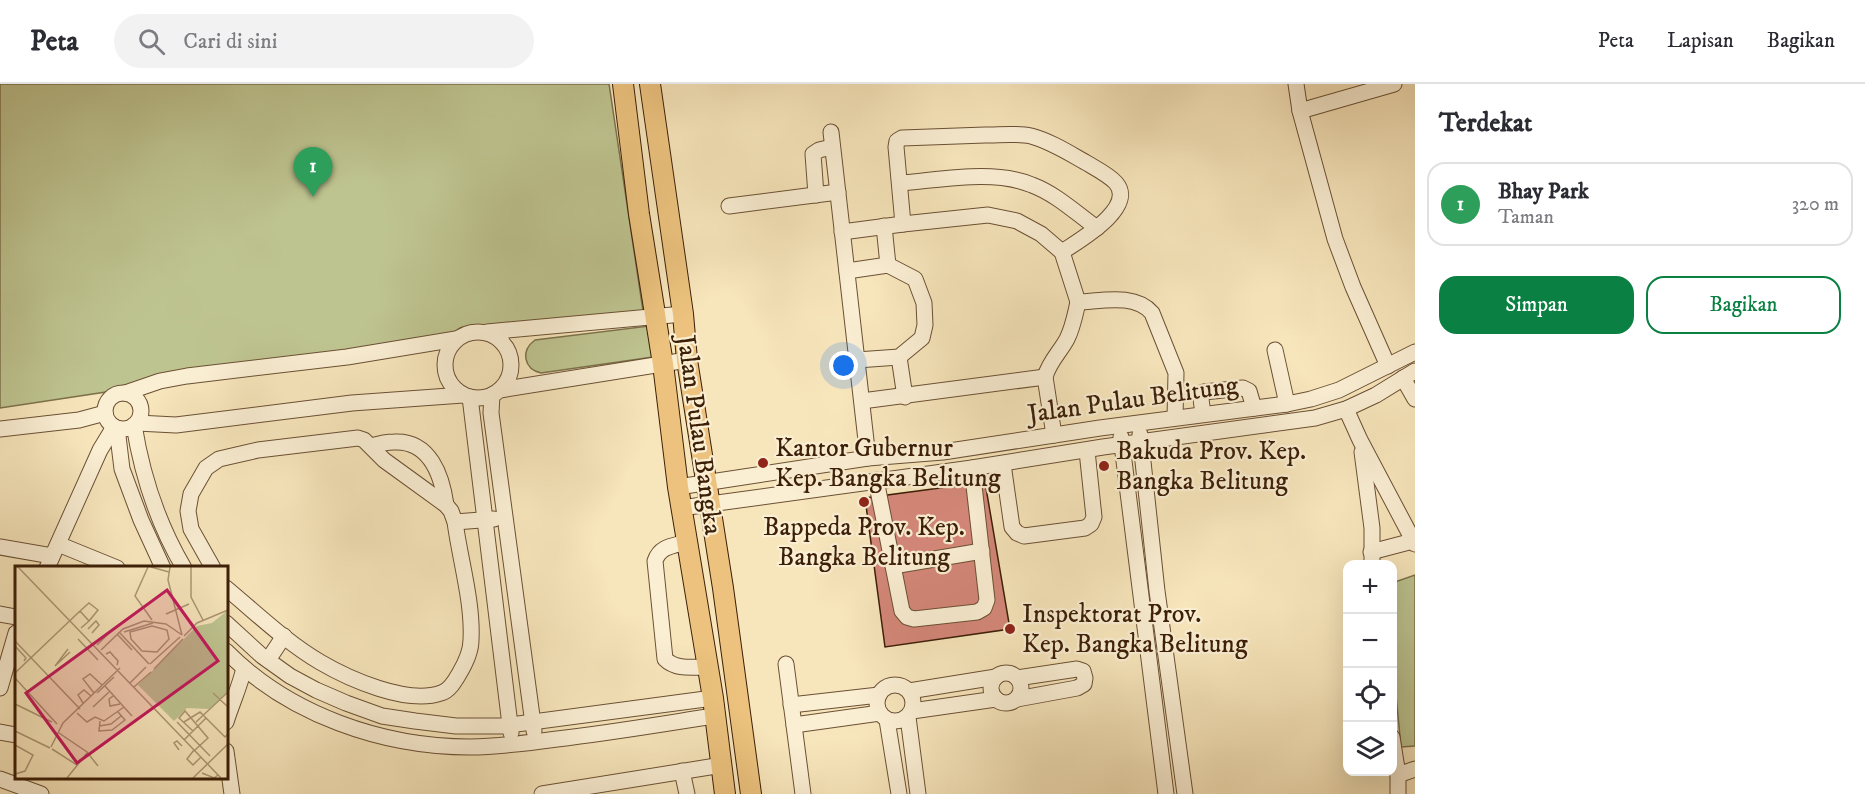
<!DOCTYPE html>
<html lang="id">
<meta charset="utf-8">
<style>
:root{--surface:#fff;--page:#f2f2f3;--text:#2b2b33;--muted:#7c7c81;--line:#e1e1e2;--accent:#0b8043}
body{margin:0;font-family:"IM FELL DW Pica",serif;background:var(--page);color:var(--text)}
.controls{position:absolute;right:18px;bottom:18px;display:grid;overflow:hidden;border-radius:12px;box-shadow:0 6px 24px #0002}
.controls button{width:54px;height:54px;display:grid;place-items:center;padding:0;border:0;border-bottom:2px solid var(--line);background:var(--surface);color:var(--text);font:30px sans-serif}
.you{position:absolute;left:844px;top:282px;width:21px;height:21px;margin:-15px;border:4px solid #fff;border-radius:50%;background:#1a73e8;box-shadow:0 0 0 9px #1a73e833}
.badge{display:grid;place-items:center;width:39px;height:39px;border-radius:50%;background:var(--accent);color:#fff;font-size:20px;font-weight:700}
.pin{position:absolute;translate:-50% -50px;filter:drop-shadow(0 2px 3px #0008)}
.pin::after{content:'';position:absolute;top:32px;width:21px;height:18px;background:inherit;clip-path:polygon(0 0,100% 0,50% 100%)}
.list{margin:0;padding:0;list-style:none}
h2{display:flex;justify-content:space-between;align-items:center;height:78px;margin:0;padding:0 24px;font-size:26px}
h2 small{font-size:20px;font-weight:400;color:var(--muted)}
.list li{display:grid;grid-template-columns:39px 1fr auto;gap:18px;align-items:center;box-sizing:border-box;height:84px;margin:0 12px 12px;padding:0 12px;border:2px solid var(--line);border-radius:18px}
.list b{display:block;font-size:22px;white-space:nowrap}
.list p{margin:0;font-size:20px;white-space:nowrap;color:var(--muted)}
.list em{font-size:20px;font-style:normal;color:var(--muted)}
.actions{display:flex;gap:12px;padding:18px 24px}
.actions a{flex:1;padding:14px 0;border:2px solid var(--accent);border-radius:18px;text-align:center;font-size:21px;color:var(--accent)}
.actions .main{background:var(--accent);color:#fff}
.icon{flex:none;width:33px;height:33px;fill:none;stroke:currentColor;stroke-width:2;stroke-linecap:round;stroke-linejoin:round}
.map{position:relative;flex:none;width:1415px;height:710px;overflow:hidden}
header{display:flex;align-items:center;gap:36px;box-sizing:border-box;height:84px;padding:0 30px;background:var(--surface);border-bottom:2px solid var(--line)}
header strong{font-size:28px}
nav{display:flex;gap:33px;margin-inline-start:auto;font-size:21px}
.search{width:420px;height:54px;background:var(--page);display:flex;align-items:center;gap:15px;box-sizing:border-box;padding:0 21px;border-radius:33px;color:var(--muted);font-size:22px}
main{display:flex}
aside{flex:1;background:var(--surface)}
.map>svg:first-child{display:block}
.green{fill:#bec490;stroke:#7d724c;stroke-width:1.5}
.building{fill:#d48779;stroke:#3c1f07;stroke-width:1.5}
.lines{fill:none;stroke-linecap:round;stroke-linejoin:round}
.minor-casing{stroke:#6b5034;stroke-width:17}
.major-casing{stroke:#3c1f07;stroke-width:22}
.minor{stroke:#faeed3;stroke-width:15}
.major{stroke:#ecc27e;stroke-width:20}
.poi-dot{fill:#8f2418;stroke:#faeed3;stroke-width:2}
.labels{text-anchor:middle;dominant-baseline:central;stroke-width:4.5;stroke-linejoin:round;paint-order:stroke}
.street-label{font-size:26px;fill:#3c1f07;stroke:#faeed3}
.poi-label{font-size:26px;fill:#3c1f07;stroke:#faeed3;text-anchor:start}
.inset-road{fill:none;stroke:#ac9673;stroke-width:1.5}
.view{fill:#c2185b;fill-opacity:0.15;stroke:#c2185b;stroke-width:3}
.inset-edge{fill:none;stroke:#3c1f07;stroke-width:3}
</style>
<header>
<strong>Peta</strong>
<div class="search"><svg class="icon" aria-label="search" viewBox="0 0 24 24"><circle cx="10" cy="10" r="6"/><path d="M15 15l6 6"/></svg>Cari di sini</div>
<nav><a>Peta</a><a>Lapisan</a><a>Bagikan</a></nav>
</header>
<main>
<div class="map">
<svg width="1415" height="710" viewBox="0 0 1415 710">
<rect width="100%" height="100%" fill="#f7e5bb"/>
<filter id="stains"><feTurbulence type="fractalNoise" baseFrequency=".00333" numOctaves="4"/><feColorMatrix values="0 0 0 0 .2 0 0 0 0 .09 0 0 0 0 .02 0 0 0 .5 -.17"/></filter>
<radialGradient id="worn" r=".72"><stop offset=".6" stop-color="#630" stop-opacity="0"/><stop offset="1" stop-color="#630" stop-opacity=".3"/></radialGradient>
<g class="green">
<polygon points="0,0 609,0 643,227 0,324"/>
<path d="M649,242L653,273L541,289C524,285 520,267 535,256Z"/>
<polygon points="1415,491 1415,662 1401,663 1393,581 1392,499"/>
</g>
<polygon class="building" points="985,398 1010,545 885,563 865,414"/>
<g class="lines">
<g class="minor-casing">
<g id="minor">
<polyline points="1296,0 1300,27 1335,155 1353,203 1388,282"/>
<polyline points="1300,27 1394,0"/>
<polyline points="831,48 868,374"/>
<path d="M900,99C941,96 994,85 1032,101C1056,110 1076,129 1097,144"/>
<polyline points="816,111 813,70 819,66 832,63"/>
<polyline points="729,122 838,108"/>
<path d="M903,140L896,63L897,57L902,54C930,53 958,52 985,51C1000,51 1017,49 1031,52C1050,57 1069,69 1085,78C1095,84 1109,91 1116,99C1137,124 1078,157 1062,168"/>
<polyline points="884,142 888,181"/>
<path d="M842,148L903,140L988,131L1017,137L1041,150L1062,168L1078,218C1102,217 1135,209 1152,229L1176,289L1175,334"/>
<polyline points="847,187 888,181 915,195 924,219 925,241 922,254 899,273 857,276"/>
<circle cx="478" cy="281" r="33"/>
<polyline points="487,248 683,230"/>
<polyline points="1275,266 1287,320"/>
<polyline points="899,273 905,313"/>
<polyline points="1403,294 1415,315"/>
<polyline points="500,306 687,276"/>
<polyline points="125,309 160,297 187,292 347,273 456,255"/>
<circle cx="123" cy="327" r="18"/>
<polyline points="492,311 491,329 534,647"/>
<polyline points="470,313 511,649"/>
<polyline points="862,317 1045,293"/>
<polyline points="1346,325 1360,356 1415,460"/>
<polyline points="1203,330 1201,315 1204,308 1243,304 1249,307 1254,324"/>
<polyline points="137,339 176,341 352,319 463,311"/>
<path d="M134,341C142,391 158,440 184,484"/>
<polyline points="117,344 122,385 141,436 163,484"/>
<polyline points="0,345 79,336 105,329"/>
<polyline points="1140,350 1157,507 1185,710"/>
<path d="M1054,351L1045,293C1049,278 1060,268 1067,255C1073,243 1075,231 1078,218"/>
<polyline points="1121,353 1166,710"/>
<path d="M371,362C378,360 386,358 394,358C430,356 442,392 446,421"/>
<polyline points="1362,368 1372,444 1372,481"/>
<polyline points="1003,380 1012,443 1017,449 1024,452 1085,444 1091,440 1094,433 1087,367"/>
<polyline points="876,396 902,527 907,533 914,535 977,528 984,524 987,516 972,384"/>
<polyline points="678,403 868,374 943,368 1100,344 1287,320 1311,315 1339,306 1415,268"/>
<polyline points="681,424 972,384 1103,363 1315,334 1346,325 1376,311 1415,287"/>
<polyline points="455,438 494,435"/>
<path d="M687,458C673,462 660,462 655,477L665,575C676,586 692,583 707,583"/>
<polyline points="58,460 117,484"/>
<polyline points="0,463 52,472"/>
<polyline points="1371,468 1413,457"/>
<polyline points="893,482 982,467"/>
<polyline points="47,484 100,366 114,343"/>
<path d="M213,484L191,445L188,427L191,410L206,384L219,375L258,366L358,354L364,356L384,376L446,421L451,427L455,438C460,476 473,518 471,556C471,567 465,580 459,590C455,597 449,607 441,609C407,621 349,595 320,578C286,558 256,529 226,504"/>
<polyline points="0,530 16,533"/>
<polyline points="226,539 262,572 290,592 316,606 346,619 382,632 415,637 456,642 502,642 713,614"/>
<path d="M226,567C289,631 383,663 470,663C499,663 528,659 557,655C609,649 662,640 714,632"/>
<polyline points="268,576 284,552"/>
<polyline points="786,580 803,710"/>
<circle cx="1006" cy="604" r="15"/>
<circle cx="895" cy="619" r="18"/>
<polyline points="0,604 16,549"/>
<polyline points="909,607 996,593"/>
<polyline points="1017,615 1077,604 1084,600 1085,594 1083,587 1077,585 1017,594"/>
<polyline points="791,621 879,611"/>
<polyline points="912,627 996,615"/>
<polyline points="908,633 918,710"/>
<polyline points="887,636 899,710"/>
<path d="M226,638C232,619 240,602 244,584"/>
<polyline points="794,641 880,629"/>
<polyline points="0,648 16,651"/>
<polyline points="1392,653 1398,691 1398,710"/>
<polyline points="226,667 232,710"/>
<polyline points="682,687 687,710"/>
<polyline points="1398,691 1415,685"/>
<polyline points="0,695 41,710"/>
<polyline points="542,710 722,681"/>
</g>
</g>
<g class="major-casing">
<g id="major">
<polyline points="623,0 639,130 663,280 678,403 713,614 725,710"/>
<polyline points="650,0 683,230 687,276 723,504 751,710"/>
</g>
</g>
<use href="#minor" class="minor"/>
<use href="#major" class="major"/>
</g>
<g class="poi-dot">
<circle cx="763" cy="379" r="6"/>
<circle cx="1104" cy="382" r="6"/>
<circle cx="864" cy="418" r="6"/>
<circle cx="1010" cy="545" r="6"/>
</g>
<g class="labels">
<g class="street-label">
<text transform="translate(1133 316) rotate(-8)">Jalan Pulau Belitung</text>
<text transform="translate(699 351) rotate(82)">Jalan Pulau Bangka</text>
</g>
<g class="poi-label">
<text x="775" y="364">Kantor Gubernur<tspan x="775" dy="30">Kep. Bangka Belitung</tspan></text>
<text x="1116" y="367">Bakuda Prov. Kep.<tspan x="1116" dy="30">Bangka Belitung</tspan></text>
<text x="864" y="443" text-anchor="middle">Bappeda Prov. Kep.<tspan x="864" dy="30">Bangka Belitung</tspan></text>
<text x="1022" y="530">Inspektorat Prov.<tspan x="1022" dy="30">Kep. Bangka Belitung</tspan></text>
</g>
</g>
<g transform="translate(15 482)">
<rect width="213" height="213" fill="#f7e5bb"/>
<path d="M213,44V126L194,143L172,142L159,155L123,119L182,60L197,57Z" fill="#bec490"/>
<path class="inset-road" d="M3,1L206,212M133,1L120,30L137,54M136,1L154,6M155,1L153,14L167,69M176,1V31L188,54M65,45L74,37L83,44L74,55M151,48L174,38M137,60L152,64L154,73L142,86L127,85L116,73L115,66ZM73,63L81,55L84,59L77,67M104,66L134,98M109,66L138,57M102,68L117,84M169,70L182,57L213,44M63,73L83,94M0,75L65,143M82,79L98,63M0,80L11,92L9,95M86,84L108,63L129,55L151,58L167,69M91,88L95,86L103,95L102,99M135,98L165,71M40,100L53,83M40,100L55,86M139,103L168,73M0,107L65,45L74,55L66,62M0,112L42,158M115,117L131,101M90,120L117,150M119,121L136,106M79,127L68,113L75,108L87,119M82,127L99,111M198,127L213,141M98,130L94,133L95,140L105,138M68,137L63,129L69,124L76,130M0,138L37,156M78,141L94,126M62,147L72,156L80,151L89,155L109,141M85,155L84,165L97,164L110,154L103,146M162,156L195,190M169,156L185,146L210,171L213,168M181,156L213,126M84,160L96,158L106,150M0,165L35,182M178,165L164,152L170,145L193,172L180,184M44,167L72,186L83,200M169,174L191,152M0,179L18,189L10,205L0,208M36,181L48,157L105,102M37,183L62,199M164,184L159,177L162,175L167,180M179,184L172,193L178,199L186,191M187,207L199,212L203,209M52,212L72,187M178,212L213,178"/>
<path class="view" d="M152,24L203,95L62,197L11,127Z"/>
<rect width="213" height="213" class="inset-edge"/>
</g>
<rect width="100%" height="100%" filter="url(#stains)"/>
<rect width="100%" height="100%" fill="url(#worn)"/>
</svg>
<div class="controls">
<button>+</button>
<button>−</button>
<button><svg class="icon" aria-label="locate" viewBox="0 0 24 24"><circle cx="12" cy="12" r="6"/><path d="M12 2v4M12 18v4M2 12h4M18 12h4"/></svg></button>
<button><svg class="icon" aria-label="layers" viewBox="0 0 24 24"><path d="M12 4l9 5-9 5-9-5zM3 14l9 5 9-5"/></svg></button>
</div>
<div class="you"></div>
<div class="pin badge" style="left:313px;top:113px;background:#2e9e5b">1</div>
</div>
<aside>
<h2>Terdekat<small></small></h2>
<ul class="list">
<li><span class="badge" style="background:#2e9e5b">1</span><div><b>Bhay Park</b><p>Taman</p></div><em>320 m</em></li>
</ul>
<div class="actions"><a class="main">Simpan</a><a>Bagikan</a></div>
</aside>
</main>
